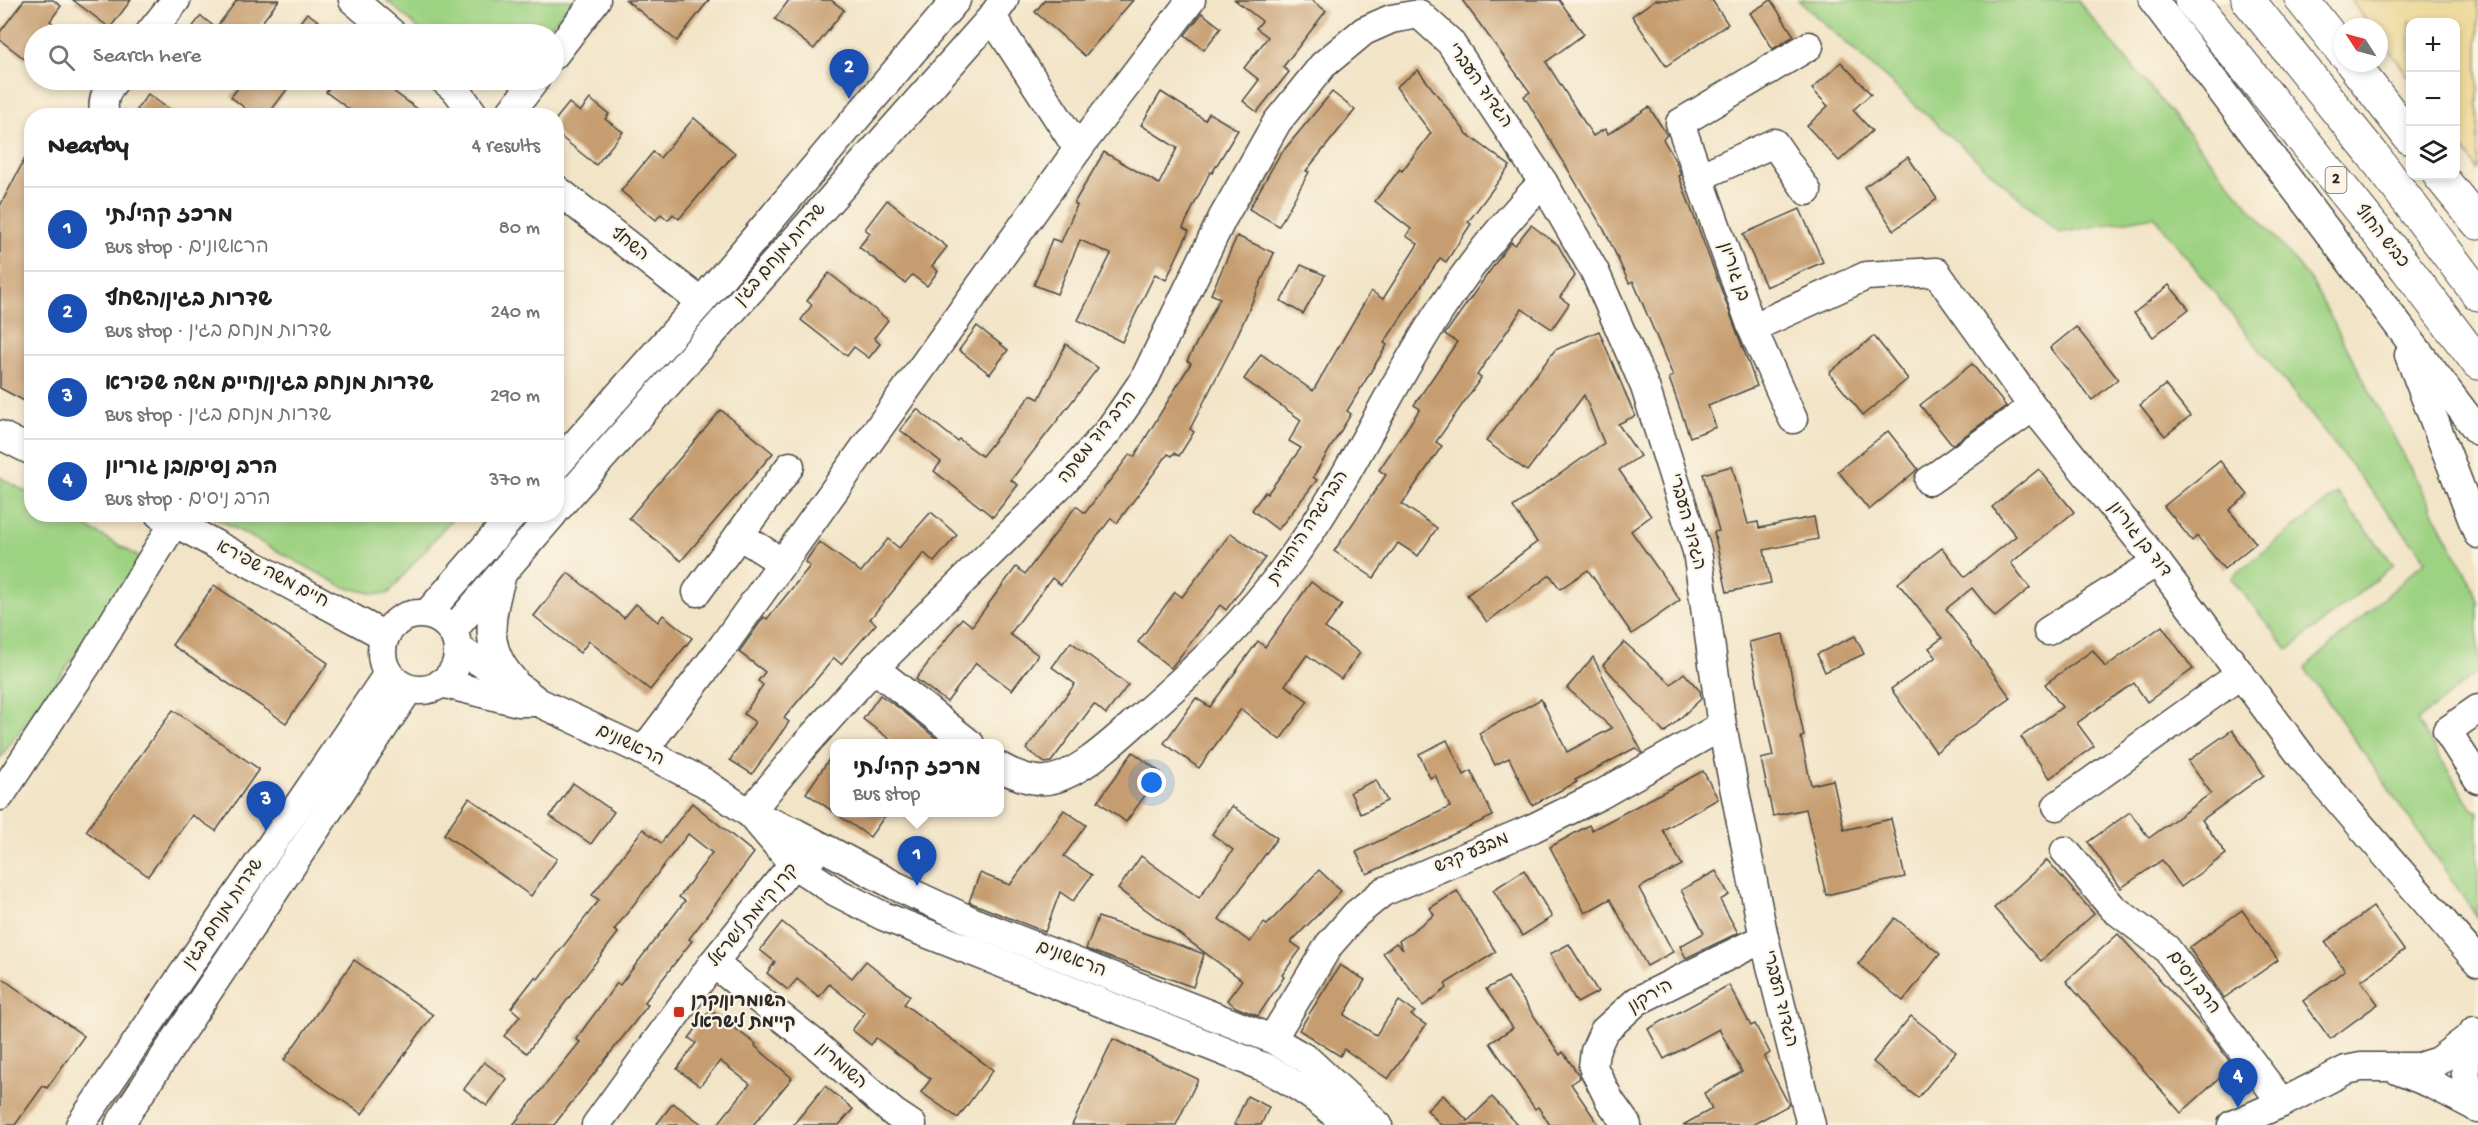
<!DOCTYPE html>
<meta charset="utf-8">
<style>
:root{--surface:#fff;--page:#f6f6f6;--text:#202124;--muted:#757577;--line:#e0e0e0;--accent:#b45309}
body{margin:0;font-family:"Gochi Hand","Playpen Sans Hebrew",sans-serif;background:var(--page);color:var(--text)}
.controls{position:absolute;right:18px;top:18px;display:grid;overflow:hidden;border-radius:12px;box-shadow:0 3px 9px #0003}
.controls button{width:54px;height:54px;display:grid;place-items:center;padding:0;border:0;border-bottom:2px solid var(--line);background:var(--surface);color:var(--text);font:30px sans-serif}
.compass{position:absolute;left:2334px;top:18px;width:54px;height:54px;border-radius:50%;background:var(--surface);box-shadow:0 3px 9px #0003;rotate:306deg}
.you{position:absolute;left:1152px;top:783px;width:21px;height:21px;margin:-15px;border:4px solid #fff;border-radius:50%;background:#1a73e8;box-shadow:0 0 0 9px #1a73e833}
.badge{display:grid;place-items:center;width:39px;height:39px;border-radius:50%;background:var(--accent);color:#fff;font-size:20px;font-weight:700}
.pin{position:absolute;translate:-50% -50px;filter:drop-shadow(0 2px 3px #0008)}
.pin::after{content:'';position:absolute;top:32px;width:21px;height:18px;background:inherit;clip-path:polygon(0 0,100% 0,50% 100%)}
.popup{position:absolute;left:830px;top:739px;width:174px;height:78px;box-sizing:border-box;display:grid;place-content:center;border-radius:12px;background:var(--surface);filter:drop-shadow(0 2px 4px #0005);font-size:20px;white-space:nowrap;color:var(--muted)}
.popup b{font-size:22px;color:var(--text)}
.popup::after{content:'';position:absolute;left:50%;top:100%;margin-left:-12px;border:12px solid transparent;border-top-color:var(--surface)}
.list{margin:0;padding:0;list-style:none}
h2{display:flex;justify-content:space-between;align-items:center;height:78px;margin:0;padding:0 24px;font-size:26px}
h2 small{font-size:20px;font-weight:400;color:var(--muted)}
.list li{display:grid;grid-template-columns:39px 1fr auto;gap:18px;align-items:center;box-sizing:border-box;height:84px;padding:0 24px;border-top:2px solid var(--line)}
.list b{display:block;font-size:22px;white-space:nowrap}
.list p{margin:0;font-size:20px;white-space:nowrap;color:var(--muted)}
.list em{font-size:20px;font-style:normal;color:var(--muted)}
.icon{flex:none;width:33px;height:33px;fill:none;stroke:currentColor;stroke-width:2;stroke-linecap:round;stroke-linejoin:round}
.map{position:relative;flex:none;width:2478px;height:1125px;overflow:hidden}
.search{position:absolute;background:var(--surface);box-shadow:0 3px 9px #0003;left:24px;top:24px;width:540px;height:66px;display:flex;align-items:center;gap:15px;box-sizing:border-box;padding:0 21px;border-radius:33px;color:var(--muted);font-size:22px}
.panel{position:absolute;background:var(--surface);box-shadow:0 3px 9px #0003;left:24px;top:108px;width:540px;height:414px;border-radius:24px}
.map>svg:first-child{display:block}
.green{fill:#9dd282;stroke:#647e56;stroke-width:1.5}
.sand{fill:#eeda9e;stroke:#8c8264;stroke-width:1.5}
.building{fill:#c69d6f}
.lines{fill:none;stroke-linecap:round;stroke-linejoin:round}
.minor-casing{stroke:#494742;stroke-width:31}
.highway-casing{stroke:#494742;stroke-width:35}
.minor{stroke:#fff;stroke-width:28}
.highway{stroke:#fff;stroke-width:33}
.poi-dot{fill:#c8321e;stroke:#fcf5e5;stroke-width:2}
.labels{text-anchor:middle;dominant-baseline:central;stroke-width:4.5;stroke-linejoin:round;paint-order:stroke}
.shield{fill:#fcf5e5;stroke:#6a6863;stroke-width:1.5}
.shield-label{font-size:16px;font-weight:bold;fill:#2b2b2b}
.street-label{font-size:18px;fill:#2b2b2b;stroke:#fcf5e5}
.poi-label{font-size:18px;font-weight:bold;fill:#2b2b2b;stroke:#fcf5e5;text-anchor:start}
</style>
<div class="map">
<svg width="2478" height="1125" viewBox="0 0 2478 1125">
<rect width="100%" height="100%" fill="#fcf5e5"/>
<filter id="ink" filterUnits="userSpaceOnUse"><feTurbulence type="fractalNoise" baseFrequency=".0167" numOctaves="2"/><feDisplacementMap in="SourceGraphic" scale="12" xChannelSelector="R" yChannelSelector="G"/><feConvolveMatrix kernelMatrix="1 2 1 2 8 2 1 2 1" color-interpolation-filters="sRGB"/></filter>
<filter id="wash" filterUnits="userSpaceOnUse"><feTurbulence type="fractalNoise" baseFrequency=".008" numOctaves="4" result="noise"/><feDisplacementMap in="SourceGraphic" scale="24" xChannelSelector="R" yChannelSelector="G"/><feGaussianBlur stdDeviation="1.35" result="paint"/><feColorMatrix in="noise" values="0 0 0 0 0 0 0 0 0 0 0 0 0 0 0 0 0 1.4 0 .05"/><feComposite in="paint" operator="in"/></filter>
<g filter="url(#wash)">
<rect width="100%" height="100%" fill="#f2e4c7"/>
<g class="green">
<polygon points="386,0 574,0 543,34 425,34"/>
<polygon points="1798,0 2077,0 2312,282 2471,583 2478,602 2478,672 2417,721 2471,807 2478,812 2478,918 2305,668 2426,560 2154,216 2059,233"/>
<polygon points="0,477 31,495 32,514 65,515 145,560 0,758"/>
<polygon points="2337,493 2394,565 2288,650 2231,578"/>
<polygon points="210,515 455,515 388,594 375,594 344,587"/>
</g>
<polygon class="sand" points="2351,0 2478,0 2478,170 2456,138 2456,22 2410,22 2410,78 2379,37 2379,27 2371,27"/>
<g id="blocks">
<g class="building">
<polygon points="24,0 53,0 61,6 50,21 68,34 34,34 34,66 0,40 0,32"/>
<polygon points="73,0 131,0 110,28"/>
<polygon points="237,0 279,0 253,34 187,34 201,16 216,28"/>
<polygon points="626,0 709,0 677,41"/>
<polygon points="789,0 831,0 844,10 814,49 775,19"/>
<polygon points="1045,0 1133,0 1085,56 1035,12"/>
<polygon points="1235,0 1311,0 1326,11 1283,67 1289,72 1257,112 1243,101 1259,80 1244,68 1268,37 1256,28 1262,21"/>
<polygon points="1462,0 1559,0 1584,34 1546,62 1593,136 1605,129 1608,134 1649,107 1667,135 1663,139 1676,162 1681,175 1679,176 1757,386 1708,406 1716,427 1690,437 1669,378 1673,376 1633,281 1629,283 1606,233 1524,96 1530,92"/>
<polygon points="1655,0 1712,0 1728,24 1666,66 1632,16"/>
<polygon points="1771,0 1794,36 1773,49 1750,13"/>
<polygon points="307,13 337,34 291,34"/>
<polygon points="1202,13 1221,28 1204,50 1185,35"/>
<polygon points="1841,62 1871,94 1853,110 1872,131 1839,161 1807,126 1828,106 1812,89"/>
<polygon points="1418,70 1467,134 1510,166 1468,222 1471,224 1446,262 1440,258 1384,343 1387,345 1347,411 1351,414 1313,477 1317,480 1278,530 1252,510 1265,492 1267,494 1301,448 1289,441 1301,420 1244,379 1261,354 1313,391 1371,291 1383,299 1418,244 1406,236 1411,229 1375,201 1400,169 1402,171 1431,133 1396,87"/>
<polygon points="244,80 276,80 288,88 267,116 255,116 231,97"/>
<polygon points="335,80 378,80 427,116 357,115 326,92"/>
<polygon points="1161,92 1205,120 1209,113 1238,130 1212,173 1210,172 1183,228 1189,231 1166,280 1155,274 1122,342 1078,320 1111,254 1080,240 1057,294 1034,285 1052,239 1061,242 1077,205 1074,203 1104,152 1159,184 1177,148 1141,125"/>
<polygon points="1332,92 1355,110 1306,171 1309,172 1279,226 1249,209 1279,156"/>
<polygon points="148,94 178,116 146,116 137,109"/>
<polygon points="590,99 609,114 605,119 623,132 596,165 556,133 556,119 569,103 580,112"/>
<polygon points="694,118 735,153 679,219 673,214 668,220 661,214 656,220 621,191 653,152 660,158"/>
<polygon points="32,145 32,405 0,388 0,206"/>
<polygon points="1908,157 1937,199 1894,230 1864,187"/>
<polygon points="887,200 947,247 932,266 938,271 927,286 912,275 905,283 859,247 870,233 865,229"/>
<polygon points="1800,209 1823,262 1766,287 1743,234"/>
<polygon points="1531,225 1558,245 1575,276 1560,297 1569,304 1552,329 1522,309 1477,375 1481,378 1436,442 1442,446 1402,504 1437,528 1418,556 1398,543 1374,578 1334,551 1386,475 1379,470 1420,409 1414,405 1457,342 1445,334 1502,254 1511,242 1515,245"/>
<polygon points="1237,236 1274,253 1233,345 1190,429 1194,432 1179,456 1174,453 1172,456 1168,454 1117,523 1111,518 1061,585 1052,578 1010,634 1038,655 1012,690 976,663 947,702 916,679 962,618 972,626 1016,567 1025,574 1076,506 1085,513 1130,454 1134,457 1191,363 1187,361 1220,298 1211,294"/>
<polygon points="1301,265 1325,275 1303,314 1281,301"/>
<polygon points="829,273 888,320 874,338 880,344 869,358 854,347 847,356 801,320 812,305 807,301"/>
<polygon points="2169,285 2189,309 2153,337 2134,313"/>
<polygon points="977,326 1008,350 990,374 959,350"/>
<polygon points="2076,327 2118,379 2092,400 2050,348"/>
<polygon points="1599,331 1635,416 1618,424 1640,456 1619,470 1651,516 1631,531 1680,600 1632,634 1588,570 1560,589 1550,575 1487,622 1467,595 1537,542 1513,507 1604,443 1584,395 1527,471 1486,441 1555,350"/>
<polygon points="1874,336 1908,379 1863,415 1829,373"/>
<polygon points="1066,344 1098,368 1011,480 1018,485 993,517 934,471 941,462 900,430 917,409 957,441 959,439 982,456 1031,395 1039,399"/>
<polygon points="1972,364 2006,406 1952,445 1920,405"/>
<polygon points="2165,385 2190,416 2165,436 2140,405"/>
<polygon points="721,410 773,453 681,561 629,518"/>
<polygon points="1888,431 1918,469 1869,510 1838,471"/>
<polygon points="2220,461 2248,495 2229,510 2256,543 2224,569 2197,536 2192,541 2164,506"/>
<polygon points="1732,466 1748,524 1758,522 1759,528 1814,517 1818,539 1764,550 1771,583 1727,592 1714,532 1719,531 1703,474"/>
<polygon points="2039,469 2074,512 2011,563 2030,588 1995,617 1972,588 1946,609 2011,698 1936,752 1891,689 1936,657 1929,648 1942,638 1898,583 1942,548 1965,577 2016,536 1992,507"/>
<polygon points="931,512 957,535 934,562 924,553 870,619 876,624 841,664 834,658 784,718 789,722 752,774 730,760 755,722 744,714 763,685 758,681 765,672 739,652 764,617 767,619 810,566 805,562 819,542 861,572 888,539 899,548"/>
<polygon points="1231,533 1265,558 1226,610 1220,605 1171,668 1138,642 1175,592 1182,597"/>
<polygon points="568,573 624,618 636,604 658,622 663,615 692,638 650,690 589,641 580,653 534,616"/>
<polygon points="1311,582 1342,605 1325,628 1360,653 1341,679 1307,655 1285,685 1308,701 1280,740 1241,709 1199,768 1164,743 1196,698 1210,707 1258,641 1265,647"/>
<polygon points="214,585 328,663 286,723 172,645"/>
<polygon points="2162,626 2193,669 2147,702 2134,683 2077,723 2094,746 2050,778 2021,737 2062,707 2045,684 2093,650 2105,667"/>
<polygon points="1783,634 1804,736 1801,737 1811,785 1833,780 1844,830 1891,819 1905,877 1826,895 1806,809 1773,816 1761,759 1773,756 1749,642"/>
<polygon points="1855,636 1864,654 1825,672 1817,654"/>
<polygon points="1071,642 1128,685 1106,714 1094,704 1051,762 1045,763 1026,749 1075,684 1052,667"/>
<polygon points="1624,642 1671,684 1684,673 1700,691 1701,699 1664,733 1603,665"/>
<polygon points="1593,657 1642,752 1641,753 1635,748 1575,780 1577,782 1532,805 1509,758 1495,765 1479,733 1541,699 1567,752 1612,728 1567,688"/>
<polygon points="880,695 899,708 943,744 896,744 863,719"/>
<polygon points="173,710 259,769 216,831 192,815 148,876 86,831"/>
<polygon points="2232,730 2264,775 2202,820 2226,854 2181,887 2162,860 2121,888 2088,842 2130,812 2149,838 2211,793 2188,761"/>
<polygon points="1447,740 1464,775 1471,771 1493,816 1367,874 1356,852 1450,807 1435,775 1430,778 1419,754"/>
<polygon points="834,752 834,812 806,793"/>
<polygon points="1133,752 1161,773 1126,822 1098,801"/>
<polygon points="1703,771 1718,799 1663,830 1682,865 1639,888 1673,952 1647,966 1610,899 1585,913 1550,847 1589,825 1592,830"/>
<polygon points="1376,780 1387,801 1361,814 1350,792"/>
<polygon points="573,783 614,812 591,844 550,816"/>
<polygon points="469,798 557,859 531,896 444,834"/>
<polygon points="692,803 754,853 689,939 692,941 644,1003 648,1005 554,1125 513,1125 580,1042 576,1039 617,983 620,985 685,901 679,897 712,853 688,834 614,930 618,933 527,1053 504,1036 520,1016 511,1008 535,977 538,979 599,900 592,895 643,829 661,843"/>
<polygon points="1232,806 1277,838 1219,919 1250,942 1264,923 1267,925 1319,870 1341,891 1291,942 1301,949 1282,975 1284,977 1258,1016 1236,1007 1227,1000 1242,980 1118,889 1141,856 1199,898 1233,850 1212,834"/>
<polygon points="1064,810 1086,825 1064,856 1092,875 1073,901 1060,892 1045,932 969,902 980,873 1010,885"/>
<polygon points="835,813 887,813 870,837"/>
<polygon points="2047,860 2094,914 2041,961 1994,908"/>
<polygon points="1524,870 1552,917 1522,936 1493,890"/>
<polygon points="1716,871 1729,895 1720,900 1738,933 1686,958 1680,946 1704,933 1681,890"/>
<polygon points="1457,891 1496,952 1445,984 1447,988 1423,1006 1383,953 1396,943 1403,950 1399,941 1434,915 1430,908"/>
<polygon points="2373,907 2404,950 2361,981 2378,1004 2330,1039 2303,1001 2345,970 2325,942"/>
<polygon points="2242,910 2278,960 2224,998 2189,948"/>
<polygon points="1098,917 1204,954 1193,987 1086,949"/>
<polygon points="1895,918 1940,954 1903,1001 1858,964"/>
<polygon points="782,922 852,978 866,961 910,996 904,1004 993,1070 958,1118 921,1092 931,1079 876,1038 871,1045 852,1030 865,1013 829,984 819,997 797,979 788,990 767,973 775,962 760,950"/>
<polygon points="2118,934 2209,1033 2233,1066 2181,1113 2066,981"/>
<polygon points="1569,944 1598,992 1577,1003 1550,954"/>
<polygon points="354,960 433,1015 362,1114 284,1060"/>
<polygon points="1340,965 1365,980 1344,1015 1376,1035 1399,1001 1415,1012 1411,1015 1426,1025 1388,1079 1344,1049 1340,1056 1299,1030"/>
<polygon points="0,977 84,1036 47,1088 43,1086 15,1125 0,1125"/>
<polygon points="1508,977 1560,1055 1563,1052 1578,1074 1580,1078 1571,1084 1599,1125 1550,1125 1538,1107 1535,1109 1490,1043 1513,1028 1486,989"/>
<polygon points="1729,985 1751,1026 1755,1024 1770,1053 1764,1057 1789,1105 1752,1125 1683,1125 1712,1109 1704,1093 1742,1072 1719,1029 1664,1059 1648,1029"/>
<polygon points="710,1010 756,1044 755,1046 792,1078 753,1125 717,1125 750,1084 720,1061 700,1086 677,1069 696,1043 689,1038"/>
<polygon points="1911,1016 1956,1052 1918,1098 1873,1062"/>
<polygon points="1113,1039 1198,1079 1176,1125 1072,1125"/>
<polygon points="484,1062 507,1079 487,1106 464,1089"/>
<polygon points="825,1086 853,1109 839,1125 793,1125"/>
<polygon points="1443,1095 1468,1121 1492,1097 1518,1125 1441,1125 1427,1110"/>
<polygon points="1247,1096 1269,1107 1261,1125 1234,1125"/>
<polygon points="673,1103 703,1125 656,1125"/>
</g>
</g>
</g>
<g filter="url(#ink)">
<use href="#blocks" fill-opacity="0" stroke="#494742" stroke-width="1.5"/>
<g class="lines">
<g class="minor-casing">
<g id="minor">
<polyline points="353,0 393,34"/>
<polyline points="2153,0 2478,431"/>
<polyline points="1419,14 1450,42 1543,182 1595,272 1645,387 1697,551 1722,726 1764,938 1811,1125"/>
<polyline points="992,17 1078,149"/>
<polyline points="149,34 176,0"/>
<polyline points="554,55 596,0"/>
<polyline points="444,80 457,91 475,116"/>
<path d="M105,116C101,102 106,90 115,80"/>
<polyline points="508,116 535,80"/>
<polyline points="1699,177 1774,143 1807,191"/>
<polyline points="556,189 701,302"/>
<polyline points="1752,328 1866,276 1936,272 2033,407 2157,562 2305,761 2478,962"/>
<polyline points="2409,355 2478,534"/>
<polyline points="1793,419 1752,328 1680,123 1809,46"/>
<polyline points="0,435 32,451"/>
<polyline points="556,466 701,302 956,0"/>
<polyline points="1929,481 2033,407"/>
<polyline points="556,510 992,17 1004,0"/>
<polyline points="159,514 385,636"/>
<polyline points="739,535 783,563"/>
<path d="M501,578C490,618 483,647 513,680"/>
<polyline points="697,592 790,466"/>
<circle cx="420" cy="652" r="38"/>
<polyline points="427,614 514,514"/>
<polyline points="452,631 553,514"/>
<polyline points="2048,631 2157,562"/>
<polyline points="459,649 519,687 538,702 643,751 705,783 749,813 796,833 896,886 978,924 1272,1039 1308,1060 1378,1125"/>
<polyline points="874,668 970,744"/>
<polyline points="441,683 518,702 536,702"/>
<polyline points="2478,709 2447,731 2478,779"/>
<polyline points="643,751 723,646 1078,149 1191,0"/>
<path d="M1000,767C1012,774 1032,782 1047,780C1079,776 1117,738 1140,718C1195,670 1247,621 1290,561C1348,482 1387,391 1441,309C1471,264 1505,221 1543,182"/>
<polyline points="0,796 90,660 174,523"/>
<polyline points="2057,806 2241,674"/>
<polyline points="749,813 805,745 874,668 1063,482 1109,430 1144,380 1222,219 1277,122 1323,65 1364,31 1391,19 1419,14"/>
<path d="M754,818L793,864L836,892L883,916L1266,1068C1295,1084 1323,1101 1346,1125"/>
<polyline points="2065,851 2113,908 2166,948 2282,1103"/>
<polyline points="713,963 814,1043 894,1113 912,1125"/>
<path d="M2474,1031C2461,1056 2463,1086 2478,1109"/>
<polyline points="1272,1039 1329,945 1356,914 1383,892 1533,828 1600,795 1722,726"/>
<polyline points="2397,1070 2432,1084 2476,1107"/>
<polyline points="80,1125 388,674"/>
<polyline points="119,1125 409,689"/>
<polyline points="596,1125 713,963 793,864 811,858"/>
<polyline points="1627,1125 1610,1101 1593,1067 1595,1051 1604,1031 1637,1001 1764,938"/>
<polyline points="2232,1125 2282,1103 2346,1070 2361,1067 2419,1067 2438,1061 2471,1036"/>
</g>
</g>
<g class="highway-casing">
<g id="highway">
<polyline points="2191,0 2407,269 2478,363"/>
<polyline points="2248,0 2373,155 2478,294"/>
<polyline points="2302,0 2343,52"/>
<polyline points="2352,63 2410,138"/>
<polyline points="2440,176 2478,223"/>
</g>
</g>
<use href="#minor" class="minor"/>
<use href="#highway" class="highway"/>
</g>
</g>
<rect class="poi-dot" x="673" y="1006" width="12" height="12" rx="3"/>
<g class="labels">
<rect class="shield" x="2325.5" y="167" width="21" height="26" rx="4.5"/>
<g class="shield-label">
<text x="2336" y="180">2</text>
</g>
<g class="street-label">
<text transform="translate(1479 86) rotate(55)">הגדוד העברי</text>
<text transform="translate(2381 237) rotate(51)">כביש החוף</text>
<text transform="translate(629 245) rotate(38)">השחף</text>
<text transform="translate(781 255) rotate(-49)">שדרות מנחם בגין</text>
<text transform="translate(1733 272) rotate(71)">בן גוריון</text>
<text transform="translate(1098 438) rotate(-51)">הרב דוד משתה</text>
<text transform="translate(1686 522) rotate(75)">הגדוד העברי</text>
<text transform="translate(1309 528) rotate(-57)">הבריגדה היהודית</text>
<text transform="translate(2139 540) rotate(52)">דוד בן גוריון</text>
<text transform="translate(272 575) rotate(28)">חיים משה שפירא</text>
<text transform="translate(630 746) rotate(26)">הראשונים</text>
<text transform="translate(1472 854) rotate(-23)">מבצע קדש</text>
<text transform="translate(224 914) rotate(-56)">שדרות מנחם בגין</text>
<text transform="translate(754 916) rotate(-50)">קרן קיימת לישראל</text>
<text transform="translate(1071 960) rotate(21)">הראשונים</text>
<text transform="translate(2193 983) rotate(53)">הרב ניסים</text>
<text transform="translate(1651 997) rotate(-31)">הירקון</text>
<text transform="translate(1779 999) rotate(76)">הגדוד העברי</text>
<text transform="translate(841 1067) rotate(41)">השומרון</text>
</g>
<g class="poi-label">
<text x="691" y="1002">השומרון/קרן<tspan x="691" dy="21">קיימת לישראל</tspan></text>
</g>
</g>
</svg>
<div class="controls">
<button>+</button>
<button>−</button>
<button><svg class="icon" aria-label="layers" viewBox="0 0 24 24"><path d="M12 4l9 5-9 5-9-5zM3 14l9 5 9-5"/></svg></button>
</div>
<svg class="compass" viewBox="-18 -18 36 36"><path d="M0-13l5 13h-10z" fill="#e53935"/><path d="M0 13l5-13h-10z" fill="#757577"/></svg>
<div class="you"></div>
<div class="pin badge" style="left:917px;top:886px;background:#1a4fb4">1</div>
<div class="popup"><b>מרכז קהילתי</b>Bus stop</div>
<div class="pin badge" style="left:849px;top:99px;background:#1a4fb4">2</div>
<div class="pin badge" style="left:266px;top:831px;background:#1a4fb4">3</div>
<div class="pin badge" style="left:2238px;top:1108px;background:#1a4fb4">4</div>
<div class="search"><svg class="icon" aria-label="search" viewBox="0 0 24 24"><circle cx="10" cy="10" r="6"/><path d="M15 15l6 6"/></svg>Search here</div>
<section class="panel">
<h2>Nearby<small>4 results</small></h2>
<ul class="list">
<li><span class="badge" style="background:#1a4fb4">1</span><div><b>מרכז קהילתי</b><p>Bus stop · הראשונים</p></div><em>80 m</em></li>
<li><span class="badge" style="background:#1a4fb4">2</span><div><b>שדרות בגין/השחף</b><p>Bus stop · שדרות מנחם בגין</p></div><em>240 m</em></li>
<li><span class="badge" style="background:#1a4fb4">3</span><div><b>שדרות מנחם בגין/חיים משה שפירא</b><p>Bus stop · שדרות מנחם בגין</p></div><em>290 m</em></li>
<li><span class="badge" style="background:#1a4fb4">4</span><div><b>הרב נסים/בן גוריון</b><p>Bus stop · הרב ניסים</p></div><em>370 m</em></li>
</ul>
</section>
</div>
